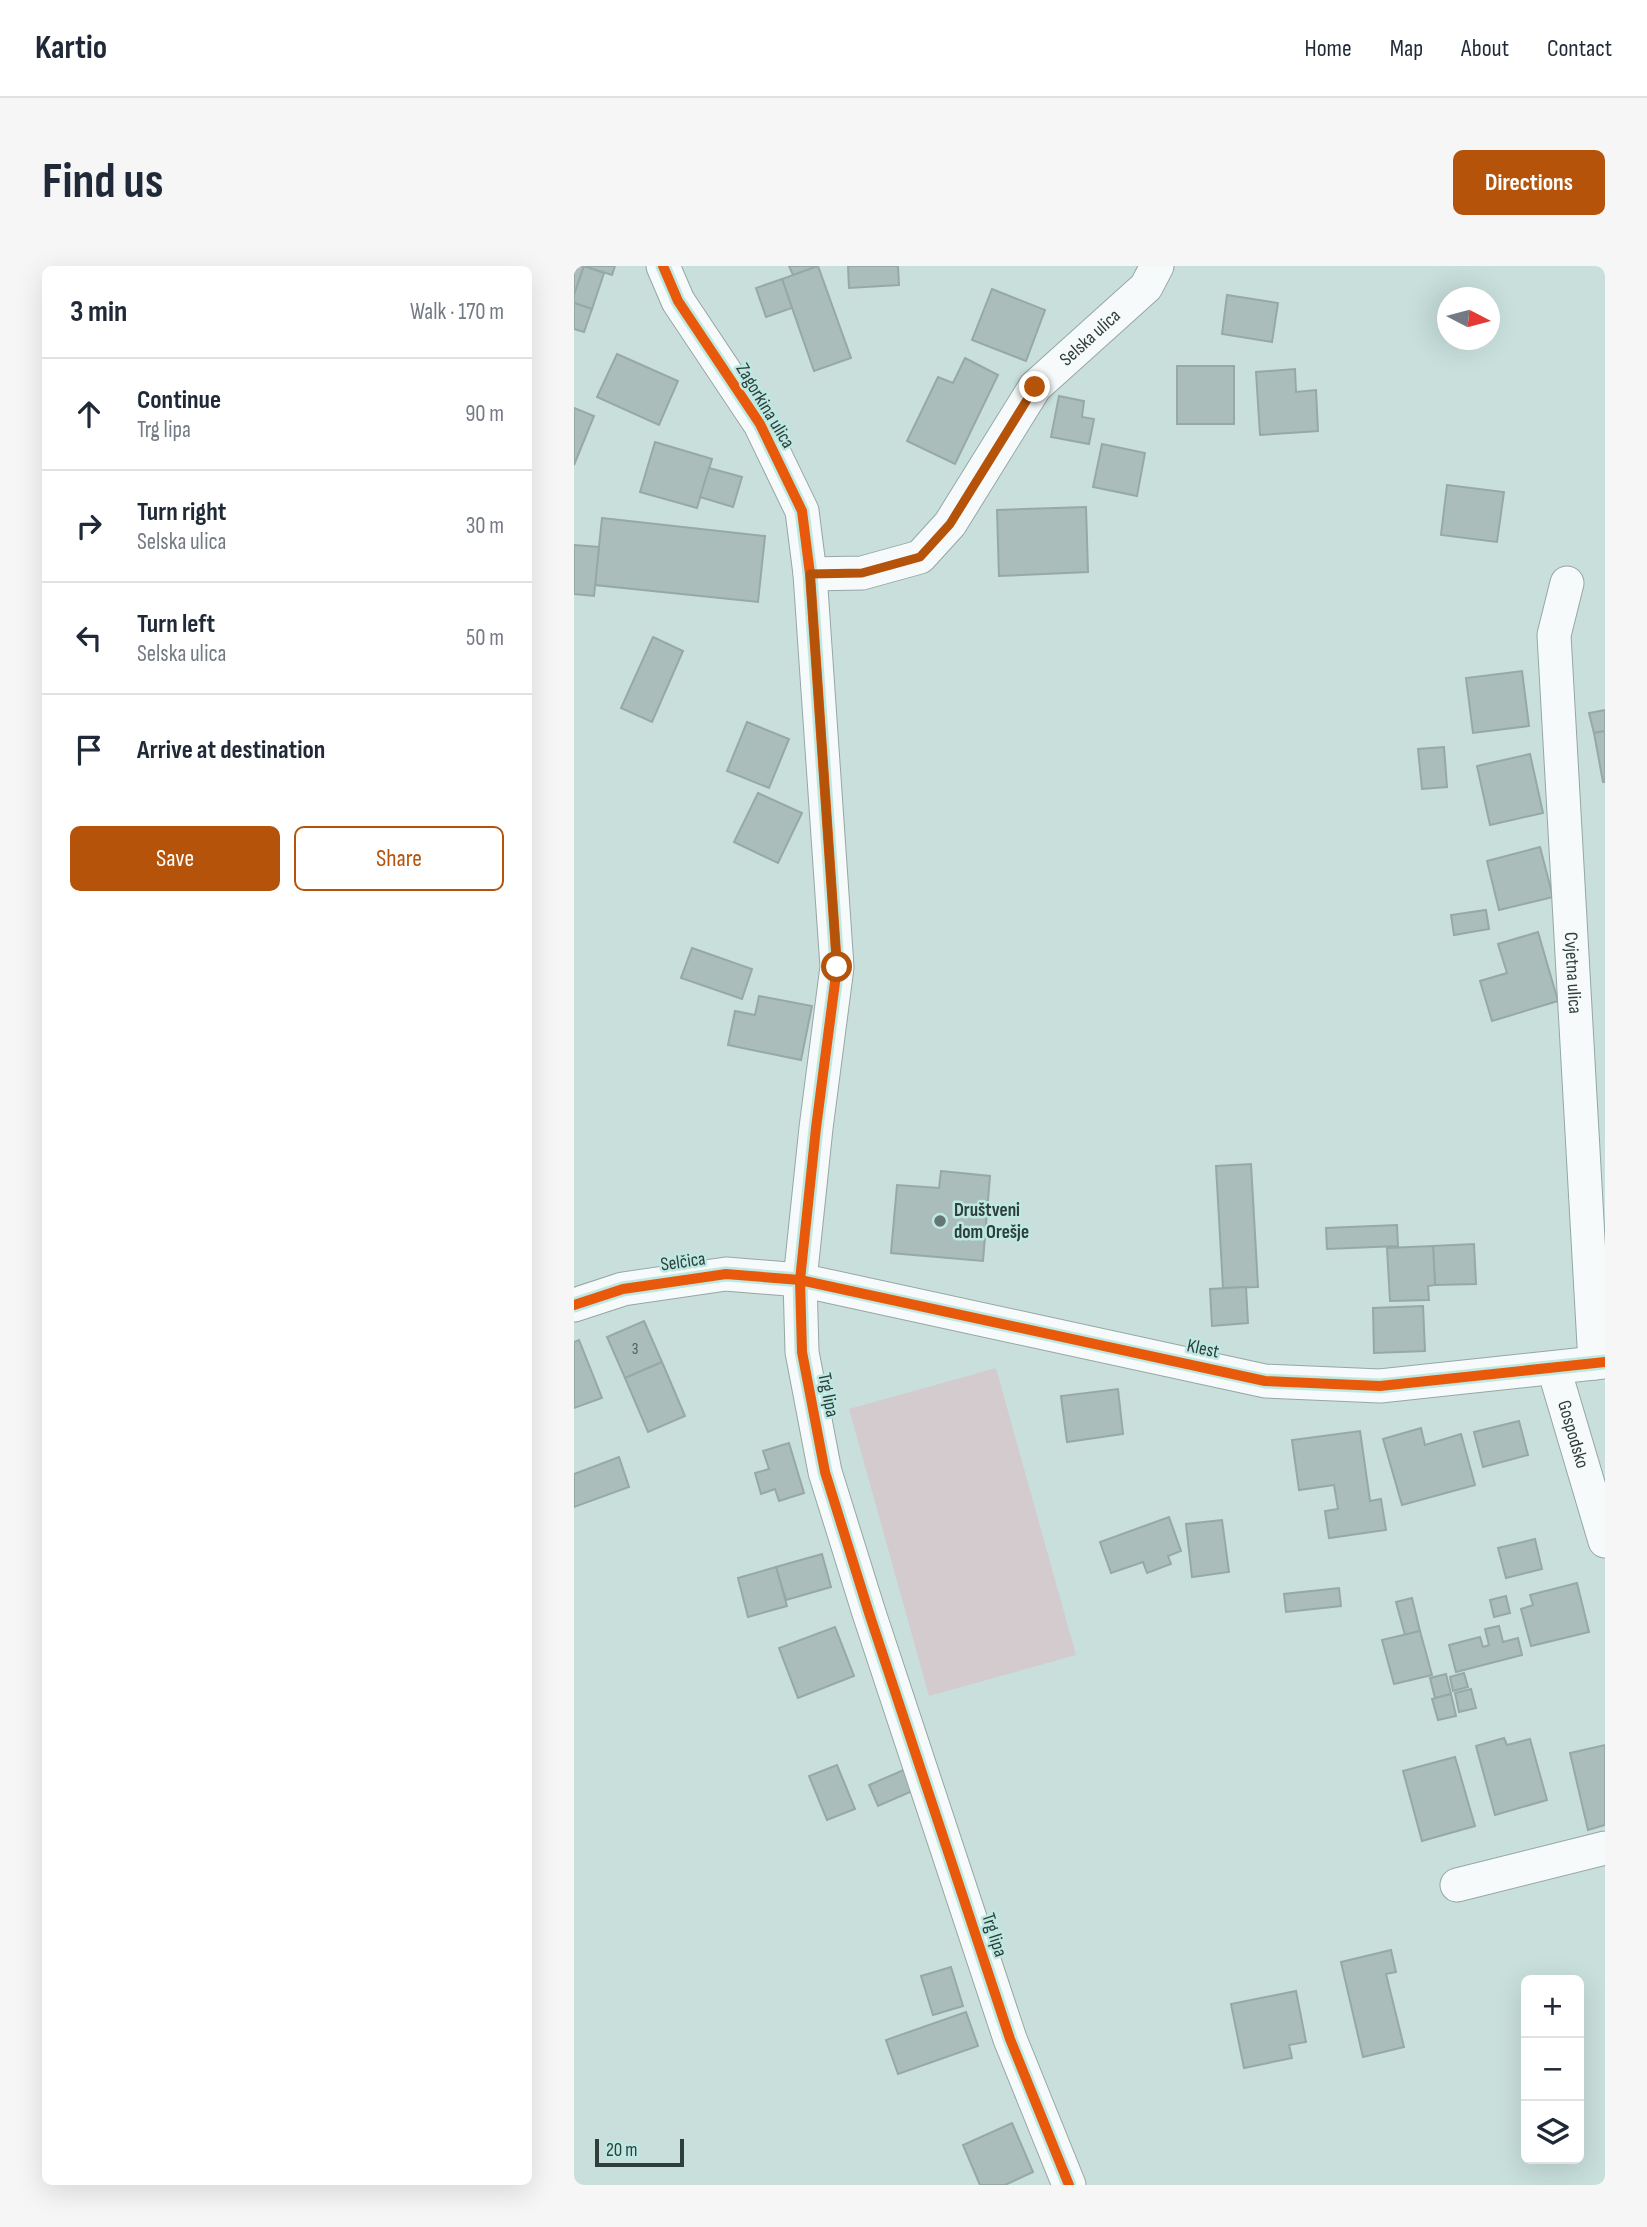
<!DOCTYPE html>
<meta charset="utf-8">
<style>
:root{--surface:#fff;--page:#f6f6f7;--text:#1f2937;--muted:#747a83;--line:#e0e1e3;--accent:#b45309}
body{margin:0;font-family:"Sofia Sans Condensed",sans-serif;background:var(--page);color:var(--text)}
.controls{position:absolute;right:21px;bottom:21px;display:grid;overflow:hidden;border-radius:10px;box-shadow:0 7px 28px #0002}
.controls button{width:63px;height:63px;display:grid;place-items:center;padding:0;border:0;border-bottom:2px solid var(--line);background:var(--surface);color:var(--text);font:35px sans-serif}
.compass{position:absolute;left:863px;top:21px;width:63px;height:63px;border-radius:50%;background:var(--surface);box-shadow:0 7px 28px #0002;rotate:96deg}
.scale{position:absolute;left:21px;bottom:18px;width:89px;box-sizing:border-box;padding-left:7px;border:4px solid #2e3f3c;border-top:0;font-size:19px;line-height:24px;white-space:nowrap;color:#2e3f3c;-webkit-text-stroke:5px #bee9e2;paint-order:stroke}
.stop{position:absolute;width:21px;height:21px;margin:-16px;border:5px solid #b45309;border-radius:50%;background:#fff}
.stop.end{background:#b45309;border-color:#fff;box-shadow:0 2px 7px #0008}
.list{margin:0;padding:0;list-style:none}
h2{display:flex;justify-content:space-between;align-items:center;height:91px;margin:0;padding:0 28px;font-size:30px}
h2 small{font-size:23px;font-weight:400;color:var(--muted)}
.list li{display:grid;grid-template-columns:46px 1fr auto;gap:21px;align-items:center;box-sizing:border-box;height:112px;padding:0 28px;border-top:2px solid var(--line)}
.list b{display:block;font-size:26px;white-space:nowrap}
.list p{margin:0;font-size:23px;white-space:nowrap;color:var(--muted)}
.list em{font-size:23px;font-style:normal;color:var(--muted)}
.actions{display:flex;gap:14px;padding:21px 28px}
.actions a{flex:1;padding:16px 0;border:2px solid var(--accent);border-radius:10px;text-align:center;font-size:24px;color:var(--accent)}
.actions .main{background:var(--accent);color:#fff}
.icon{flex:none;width:38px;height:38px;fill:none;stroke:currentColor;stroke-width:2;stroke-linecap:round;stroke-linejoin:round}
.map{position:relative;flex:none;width:1031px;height:1919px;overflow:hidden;border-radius:10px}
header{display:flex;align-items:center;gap:42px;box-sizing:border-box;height:98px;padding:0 35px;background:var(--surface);border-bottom:2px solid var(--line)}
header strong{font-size:33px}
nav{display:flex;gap:38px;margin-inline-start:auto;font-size:24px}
.intro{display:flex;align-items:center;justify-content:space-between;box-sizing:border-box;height:168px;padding:0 42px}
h1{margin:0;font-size:49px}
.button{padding:18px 32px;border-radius:10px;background:var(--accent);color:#fff;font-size:24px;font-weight:700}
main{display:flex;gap:42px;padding:0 42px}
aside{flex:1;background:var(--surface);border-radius:10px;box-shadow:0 7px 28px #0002}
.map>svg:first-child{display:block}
.green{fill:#d4cbcf}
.building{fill:#abbdbb;stroke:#96a9a6;stroke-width:2}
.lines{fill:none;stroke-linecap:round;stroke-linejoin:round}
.minor-casing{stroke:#95a7a5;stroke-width:35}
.minor{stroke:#f7fafa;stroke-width:33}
.cycleway-casing{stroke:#bee9e2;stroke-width:15}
.cycleway{stroke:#e8590c;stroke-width:10}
.route{stroke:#b45309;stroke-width:9}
.poi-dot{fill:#647774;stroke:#bee9e2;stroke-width:2.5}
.labels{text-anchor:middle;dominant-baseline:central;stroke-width:5;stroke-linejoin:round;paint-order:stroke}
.number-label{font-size:16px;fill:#4d5e5c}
.street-label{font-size:19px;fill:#2e3f3c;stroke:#bee9e2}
.poi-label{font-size:19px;font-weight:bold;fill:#2e3f3c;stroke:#bee9e2;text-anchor:start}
</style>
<header>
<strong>Kartio</strong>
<nav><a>Home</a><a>Map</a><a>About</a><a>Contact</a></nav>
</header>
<div class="intro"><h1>Find us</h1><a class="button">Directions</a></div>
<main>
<aside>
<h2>3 min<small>Walk · 170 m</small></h2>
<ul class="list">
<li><svg class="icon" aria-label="ahead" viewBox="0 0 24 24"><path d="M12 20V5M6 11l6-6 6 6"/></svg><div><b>Continue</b><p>Trg lipa</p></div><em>90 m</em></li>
<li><svg class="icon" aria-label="right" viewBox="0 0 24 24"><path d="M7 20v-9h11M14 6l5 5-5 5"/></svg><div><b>Turn right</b><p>Selska ulica</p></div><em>30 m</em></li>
<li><svg class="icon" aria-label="left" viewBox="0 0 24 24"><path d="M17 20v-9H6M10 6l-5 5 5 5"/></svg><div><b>Turn left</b><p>Selska ulica</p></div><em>50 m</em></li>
<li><svg class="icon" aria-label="arrive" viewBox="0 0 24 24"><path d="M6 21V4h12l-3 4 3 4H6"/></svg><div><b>Arrive at destination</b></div></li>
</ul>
<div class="actions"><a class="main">Save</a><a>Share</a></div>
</aside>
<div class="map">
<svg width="1031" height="1919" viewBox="0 0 1031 1919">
<rect width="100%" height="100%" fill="#c8dfdc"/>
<polygon class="green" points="422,1102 502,1389 355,1430 275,1143"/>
<g class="building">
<polygon points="0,0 10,0 0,29"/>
<polygon points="10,0 30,7 18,43 0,37 0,29"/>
<polygon points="10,0 41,0 38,9"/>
<polygon points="215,0 244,0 219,9"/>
<polygon points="244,0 277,92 240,105 208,13"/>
<polygon points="274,0 324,0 325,19 275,22"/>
<polygon points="208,13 218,42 192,51 182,22"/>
<polygon points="418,23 471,44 452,95 398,74"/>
<polygon points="653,29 704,37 698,76 648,68"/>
<polygon points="0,37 18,43 10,66 0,63"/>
<polygon points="43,88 104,115 85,159 23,131"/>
<polygon points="391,92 424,109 381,198 333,175 364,111 379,117"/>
<rect x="603" y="100" width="57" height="58"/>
<polygon points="721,103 722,126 742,124 744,165 686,169 682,106"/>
<polygon points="485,130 510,135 508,151 520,153 515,178 477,171"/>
<polygon points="0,142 20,150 0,199"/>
<polygon points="81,176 138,193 123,242 66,226"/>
<polygon points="528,178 571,187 563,230 519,221"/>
<polygon points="135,202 168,211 159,241 126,231"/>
<polygon points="873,219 930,226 923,276 867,269"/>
<polygon points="512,241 514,306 425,310 423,244"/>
<polygon points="28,252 191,270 184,336 21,319"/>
<polygon points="0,279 25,281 20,330 0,328"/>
<polygon points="79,371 109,385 78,456 47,442"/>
<polygon points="948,405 955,460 899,467 892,412"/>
<polygon points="1031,444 1031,465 1020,467 1015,447"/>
<polygon points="173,456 215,473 195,522 153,505"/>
<polygon points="1031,465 1031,516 1029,516 1020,467"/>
<polygon points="870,481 873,521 848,523 844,483"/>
<polygon points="956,488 969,547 916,559 903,500"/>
<polygon points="184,527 228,547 204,597 160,576"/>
<polygon points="966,581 979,631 925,644 913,595"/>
<polygon points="912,644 915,663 880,669 877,649"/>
<polygon points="964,666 984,735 918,755 906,715 933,707 924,678"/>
<polygon points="118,682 178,703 168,733 107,712"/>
<polygon points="185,730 238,740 227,794 154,779 161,745 181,749"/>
<polygon points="677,898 684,1021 649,1022 642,900"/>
<polygon points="367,905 416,910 409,995 317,987 323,919 365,922"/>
<polygon points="823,959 824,980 753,983 752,962"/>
<polygon points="900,978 902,1018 861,1019 859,980"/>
<polygon points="859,980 861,1019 854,1020 855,1034 816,1035 813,982"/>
<polygon points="672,1021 674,1057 638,1060 636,1023"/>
<polygon points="849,1040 851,1085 800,1087 799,1042"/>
<polygon points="70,1055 88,1096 51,1112 33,1071"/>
<polygon points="5,1074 28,1132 0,1142 0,1076"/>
<polygon points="88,1096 111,1150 74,1166 51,1112"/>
<polygon points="544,1123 549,1168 493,1176 487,1130"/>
<polygon points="945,1155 954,1189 909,1201 900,1166"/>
<polygon points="847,1162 851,1179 887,1168 901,1219 828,1239 809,1173"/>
<polygon points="786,1165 796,1235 807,1233 812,1264 755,1272 751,1245 764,1243 760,1219 725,1224 718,1174"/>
<polygon points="215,1177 230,1227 205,1235 201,1223 187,1228 181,1207 195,1203 189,1185"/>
<polygon points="45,1191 55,1221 0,1241 0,1208"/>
<polygon points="595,1251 607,1285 594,1290 597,1298 573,1307 569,1296 537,1307 526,1276"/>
<polygon points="648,1254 655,1306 618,1311 612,1258"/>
<polygon points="961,1273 968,1303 932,1312 924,1282"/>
<polygon points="248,1288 257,1321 212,1334 202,1301"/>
<polygon points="202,1301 213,1340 174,1351 164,1312"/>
<polygon points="1003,1317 1015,1366 957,1380 947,1343 959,1339 956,1329"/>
<polygon points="765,1322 767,1340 712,1346 710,1328"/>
<polygon points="932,1330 936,1347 920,1351 916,1334"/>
<polygon points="838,1332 846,1365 831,1369 822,1336"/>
<polygon points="925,1360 929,1376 944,1372 948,1389 882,1406 875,1379 906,1371 909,1381 915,1379 911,1363"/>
<polygon points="261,1361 280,1410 224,1432 205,1382"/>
<polygon points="846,1365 858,1409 820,1418 808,1374"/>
<polygon points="890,1407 894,1421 879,1425 876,1411"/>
<polygon points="872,1408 877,1428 861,1432 856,1412"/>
<polygon points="897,1423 902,1442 885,1446 881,1427"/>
<polygon points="877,1428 882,1450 864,1454 858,1433"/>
<polygon points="930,1472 933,1479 956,1473 973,1534 921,1549 902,1480"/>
<polygon points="1031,1479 1031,1559 1014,1564 996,1487"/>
<polygon points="881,1491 901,1560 848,1575 829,1505"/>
<polygon points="263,1499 281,1543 253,1554 235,1510"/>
<polygon points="334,1502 343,1523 304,1540 295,1519"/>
<polygon points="817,1684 822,1706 812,1708 830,1781 789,1791 767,1696"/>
<polygon points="377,1701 389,1740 359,1749 347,1710"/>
<polygon points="722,1725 732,1776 715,1779 718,1792 670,1802 657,1738"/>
<polygon points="392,1746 404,1780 324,1808 312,1774"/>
<polygon points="438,1857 459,1906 431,1919 406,1919 389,1879"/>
</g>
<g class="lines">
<g class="minor-casing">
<g id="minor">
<polyline points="89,0 104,35 186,158 228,245 236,308 263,701 242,862 226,1014 228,1086 251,1206 295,1347 436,1773 495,1919"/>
<path id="s1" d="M236,308L288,307L346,291L376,258L461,121L572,21L583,0"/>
<path id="s2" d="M993,317L980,369L1021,1097"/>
<polyline points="0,1039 49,1023 152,1008 226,1014 691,1115 806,1120 1031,1096"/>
<path id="s3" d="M980,1103L1031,1275"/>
<polyline points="883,1619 1031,1582"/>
</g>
</g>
<use href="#minor" class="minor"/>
<g class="cycleway-casing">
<g id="cycleway">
<polyline points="89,0 104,35 186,158 228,245 236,308 263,701 242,862 226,1014 228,1086 251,1206 295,1347 436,1773 495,1919"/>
<polyline points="0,1039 49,1023 152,1008 226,1014 691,1115 806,1120 1031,1096"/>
</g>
</g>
<use href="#cycleway" class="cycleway"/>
</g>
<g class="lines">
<polyline class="route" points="263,701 236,308 288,307 346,291 376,258 461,121"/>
</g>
<circle class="poi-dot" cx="366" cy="955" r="7"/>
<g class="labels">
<g class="number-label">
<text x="61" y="1083">3</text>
</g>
<g class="street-label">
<text stroke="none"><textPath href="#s1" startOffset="392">Selska ulica</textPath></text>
<text transform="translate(191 140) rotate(59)">Zagorkina ulica</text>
<text stroke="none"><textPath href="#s2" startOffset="392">Cvjetna ulica</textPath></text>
<text transform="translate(109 996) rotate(-8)">Selčica</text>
<text transform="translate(629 1083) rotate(12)">Klest</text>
<text transform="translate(254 1129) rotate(79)">Trg lipa</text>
<text stroke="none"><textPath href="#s3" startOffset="68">Gospodsko</textPath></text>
<text transform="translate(420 1669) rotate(72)">Trg lipa</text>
</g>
<g class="poi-label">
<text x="380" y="944">Društveni<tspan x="380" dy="22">dom Orešje</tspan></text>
</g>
</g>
</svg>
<div class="controls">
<button>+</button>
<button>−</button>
<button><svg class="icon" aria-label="layers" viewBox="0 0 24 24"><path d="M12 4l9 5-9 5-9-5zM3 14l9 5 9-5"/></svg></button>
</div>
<svg class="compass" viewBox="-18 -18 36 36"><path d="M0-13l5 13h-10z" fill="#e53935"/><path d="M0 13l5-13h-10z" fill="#747a83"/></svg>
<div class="scale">20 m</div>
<div class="stop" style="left:263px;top:701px"></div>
<div class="stop end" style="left:461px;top:121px"></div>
</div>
</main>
